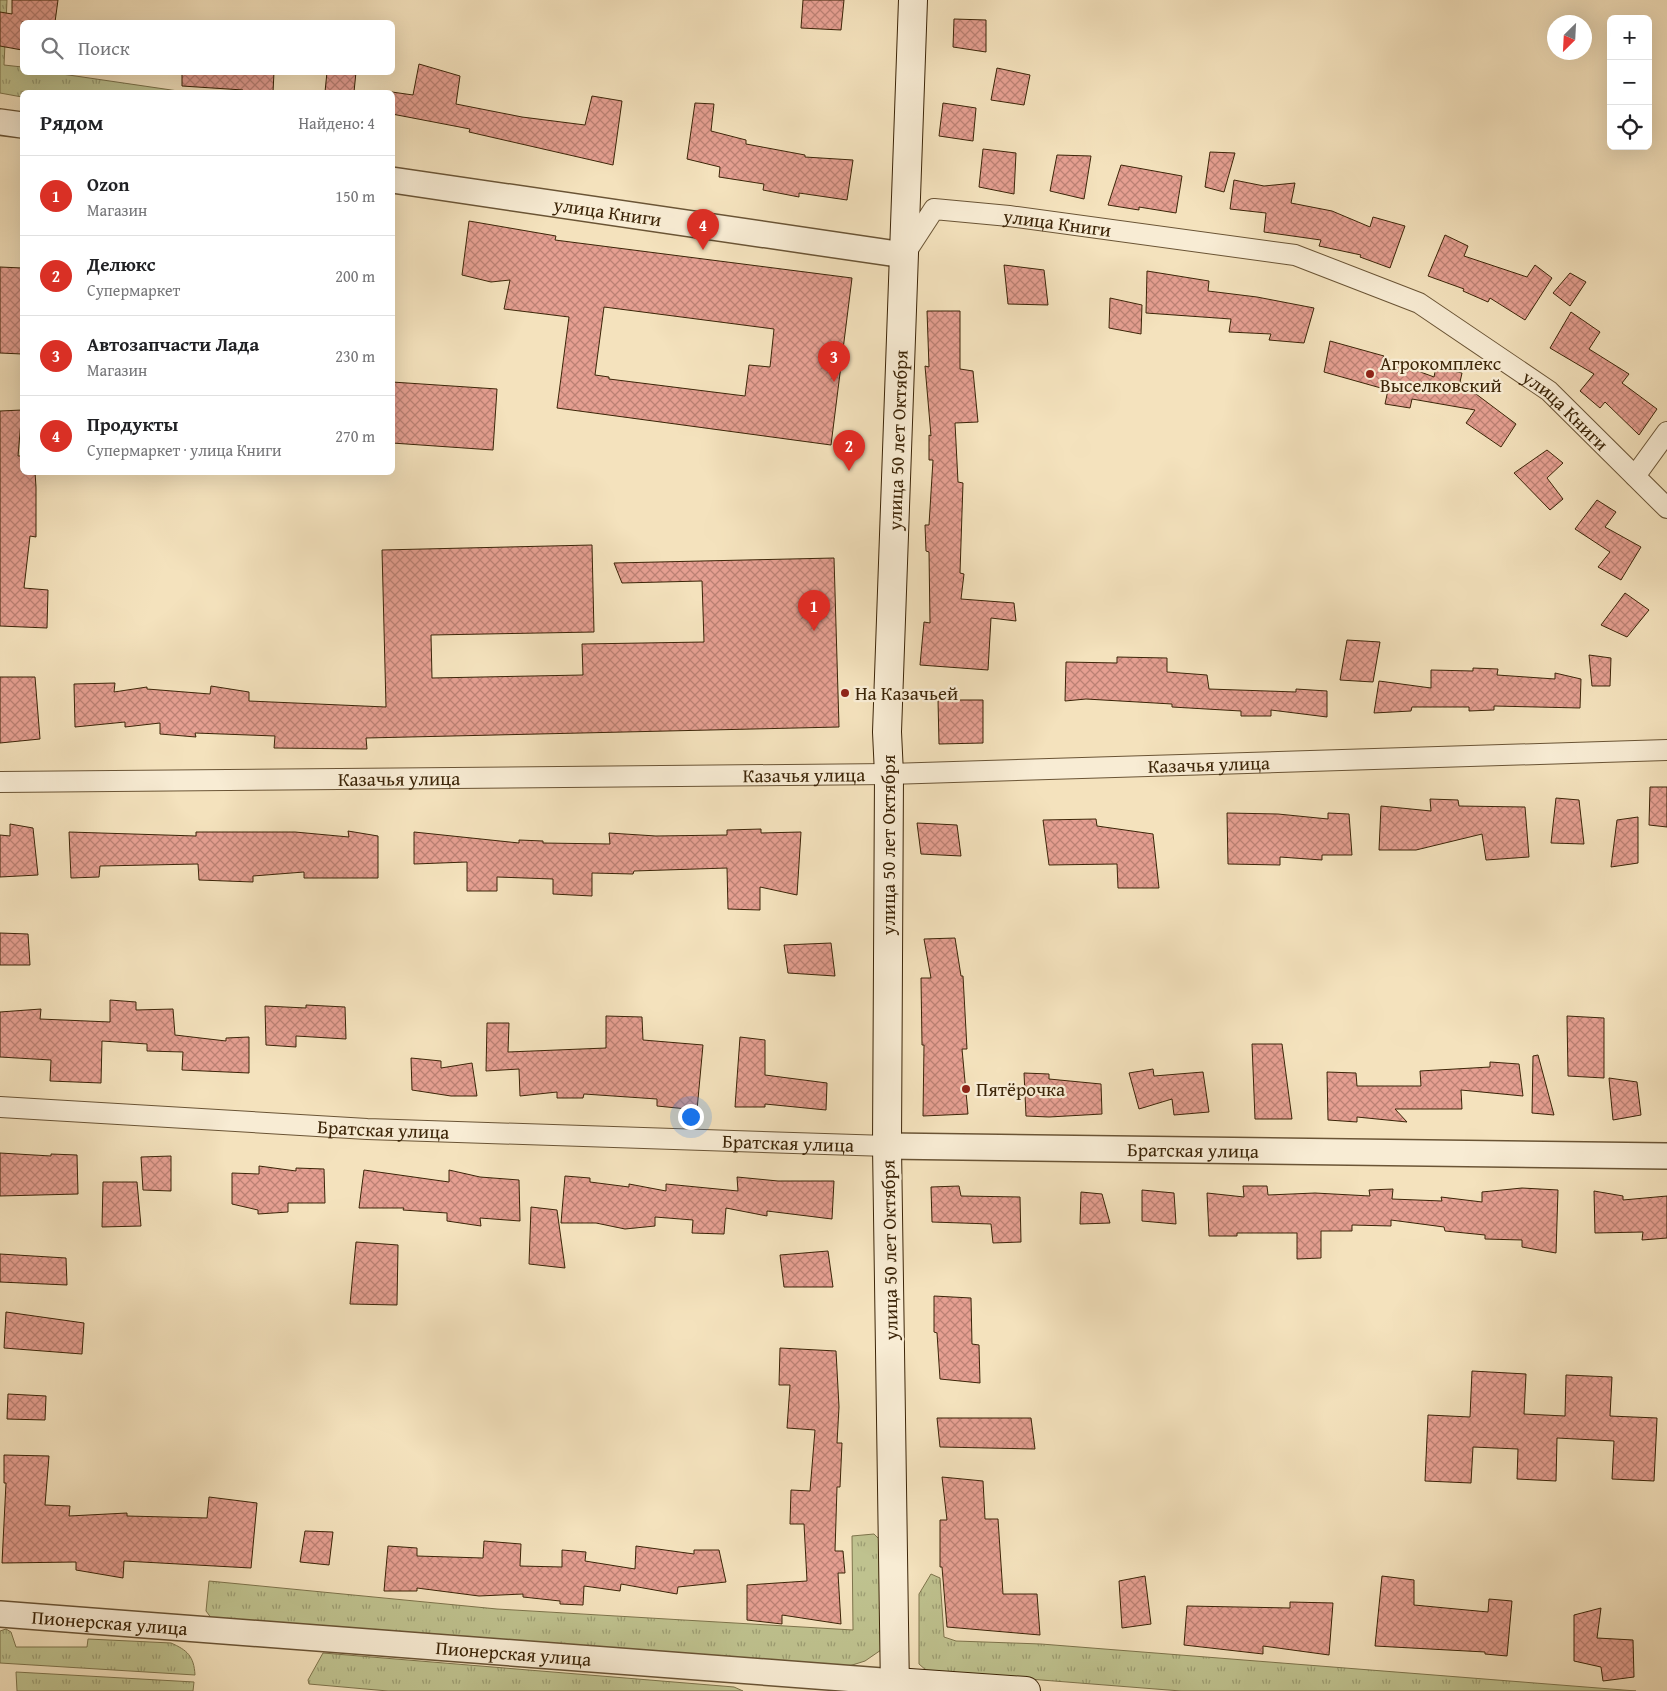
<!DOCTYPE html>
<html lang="ru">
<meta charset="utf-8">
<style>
:root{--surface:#fff;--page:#f6f6f6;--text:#202124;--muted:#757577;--line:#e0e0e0;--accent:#d93025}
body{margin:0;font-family:"Gentium Book Plus",serif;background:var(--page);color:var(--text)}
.controls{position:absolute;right:15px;top:15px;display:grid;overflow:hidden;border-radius:8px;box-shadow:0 5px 20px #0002}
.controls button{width:45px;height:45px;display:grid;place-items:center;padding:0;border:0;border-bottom:1px solid var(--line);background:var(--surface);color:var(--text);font:25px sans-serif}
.compass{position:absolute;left:1547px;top:15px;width:45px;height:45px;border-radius:50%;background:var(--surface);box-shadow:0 5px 20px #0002;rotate:204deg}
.you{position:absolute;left:690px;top:1116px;width:18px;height:18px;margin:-12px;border:4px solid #fff;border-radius:50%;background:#1a73e8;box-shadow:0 0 0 8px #1a73e833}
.badge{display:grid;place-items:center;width:32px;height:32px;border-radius:50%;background:var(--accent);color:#fff;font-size:16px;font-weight:700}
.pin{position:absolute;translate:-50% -41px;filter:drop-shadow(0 1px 2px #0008)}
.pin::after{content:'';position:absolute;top:26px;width:18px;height:15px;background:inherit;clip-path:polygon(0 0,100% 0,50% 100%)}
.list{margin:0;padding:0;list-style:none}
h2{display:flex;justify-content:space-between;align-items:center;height:65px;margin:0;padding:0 20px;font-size:21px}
h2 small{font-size:16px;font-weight:400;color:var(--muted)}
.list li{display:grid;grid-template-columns:32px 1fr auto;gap:15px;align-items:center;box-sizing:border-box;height:80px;padding:0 20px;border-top:1px solid var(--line)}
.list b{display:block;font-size:19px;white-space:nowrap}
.list p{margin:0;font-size:16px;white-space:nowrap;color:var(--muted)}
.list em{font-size:16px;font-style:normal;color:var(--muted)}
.icon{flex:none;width:28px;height:28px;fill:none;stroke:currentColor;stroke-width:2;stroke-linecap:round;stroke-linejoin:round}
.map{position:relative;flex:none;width:1667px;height:1691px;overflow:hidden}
.search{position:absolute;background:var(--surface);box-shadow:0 5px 20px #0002;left:20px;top:20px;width:375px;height:55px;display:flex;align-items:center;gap:12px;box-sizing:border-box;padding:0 18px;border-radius:8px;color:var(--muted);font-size:19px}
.panel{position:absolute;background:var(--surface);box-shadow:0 5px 20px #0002;left:20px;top:90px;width:375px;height:385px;border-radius:8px}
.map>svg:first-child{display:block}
.grass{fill:url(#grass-tufts);stroke:#7e744c}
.building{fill:url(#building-cross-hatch);stroke:#3c2508;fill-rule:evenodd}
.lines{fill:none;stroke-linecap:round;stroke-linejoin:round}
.minor-casing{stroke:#6a5435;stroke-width:22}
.tertiary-casing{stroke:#6a5435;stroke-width:28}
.secondary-casing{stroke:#3c2508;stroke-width:30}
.minor{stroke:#f8ecd4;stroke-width:20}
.tertiary{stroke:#f8ecd4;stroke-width:25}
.secondary{stroke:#f8ecd4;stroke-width:28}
.poi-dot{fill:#8f2418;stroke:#f8ecd4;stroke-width:2}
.labels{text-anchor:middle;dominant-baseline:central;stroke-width:4.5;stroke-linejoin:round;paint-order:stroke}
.street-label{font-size:19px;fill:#3c2508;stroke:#f8ecd4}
.poi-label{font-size:19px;fill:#3c2508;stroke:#f8ecd4;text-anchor:start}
</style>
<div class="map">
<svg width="1667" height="1691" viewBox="0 0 1667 1691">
<defs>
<pattern id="grass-tufts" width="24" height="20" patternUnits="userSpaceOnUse" patternTransform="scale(1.25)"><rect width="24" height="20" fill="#bfc28f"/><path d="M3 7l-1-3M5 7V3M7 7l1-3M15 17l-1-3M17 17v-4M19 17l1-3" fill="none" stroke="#9c9d73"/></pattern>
<pattern id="building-cross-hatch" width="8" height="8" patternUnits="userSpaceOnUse" patternTransform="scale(1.25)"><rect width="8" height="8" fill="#e59f91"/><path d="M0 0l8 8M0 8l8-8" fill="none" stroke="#bb8174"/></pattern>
</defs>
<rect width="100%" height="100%" fill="#f4e2bd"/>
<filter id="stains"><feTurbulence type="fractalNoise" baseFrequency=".004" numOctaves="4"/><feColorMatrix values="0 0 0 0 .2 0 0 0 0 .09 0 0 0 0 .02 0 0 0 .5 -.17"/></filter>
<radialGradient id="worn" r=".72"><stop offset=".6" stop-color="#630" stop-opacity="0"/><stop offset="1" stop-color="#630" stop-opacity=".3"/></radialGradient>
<g class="grass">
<polygon points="0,0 7,0 4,65 22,67 22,72 55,73 185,92 22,92 22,97 0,93"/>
<polygon points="874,1534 880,1540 881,1650 865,1661 846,1667 212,1619 206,1611 209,1581 497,1609 853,1630 852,1536"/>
<polygon points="931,1574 940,1578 944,1637 956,1641 1041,1644 1636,1691 1181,1691 927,1671 919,1664 919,1594"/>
<path d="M6,1629L11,1632L16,1647H87L88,1639L171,1643C187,1650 194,1656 195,1675L0,1663V1631Z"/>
<polygon points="323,1653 734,1687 743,1691 388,1691 309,1684 308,1680"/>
<polygon points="16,1672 194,1682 193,1691 17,1691"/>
</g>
<g class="building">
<polygon points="12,0 58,0 55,22 22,22 22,50 0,46 0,12 12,14"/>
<polygon points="803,0 844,0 841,30 801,28"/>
<polygon points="954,19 986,20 986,52 953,47"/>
<polygon points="419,64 460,76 456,104 522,117 585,125 592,96 622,101 613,165 469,132 470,129 392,114 392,92 413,95"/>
<polygon points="997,68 1030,75 1024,105 991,100"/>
<polygon points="182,72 274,72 273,92 242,92 243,90 182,86"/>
<polygon points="327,72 356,72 354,92 325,92"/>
<polygon points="695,103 714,104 711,131 746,140 746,144 805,155 805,157 853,160 847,200 799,193 799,197 763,190 764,184 719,177 720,167 687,159"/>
<polygon points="943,103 976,108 973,141 939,136"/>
<polygon points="983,149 1016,153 1014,194 979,187"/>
<polygon points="1210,152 1235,153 1224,192 1205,187"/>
<polygon points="1057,155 1091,156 1084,199 1050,191"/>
<polygon points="1121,165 1182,176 1176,213 1139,207 1139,210 1108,205"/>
<polygon points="1234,180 1264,186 1295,183 1291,203 1332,211 1370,227 1373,217 1405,226 1390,268 1360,257 1361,255 1319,246 1321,240 1264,232 1266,213 1230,209"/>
<path d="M469,221L556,236L555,240L852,278L831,445L557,408L569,317L504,309L510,280L491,282L462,275ZM604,307L774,329L770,367L749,365L745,396L609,379V377L595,375Z"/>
<polygon points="1445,235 1468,246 1464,256 1527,277 1535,265 1552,278 1525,320 1490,298 1488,302 1463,291 1464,289 1428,276"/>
<polygon points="1004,265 1044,270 1048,305 1008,304"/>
<polygon points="0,267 22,268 22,354 0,353"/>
<polygon points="1147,271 1209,281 1208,291 1257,297 1314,308 1304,343 1269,340 1271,334 1229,332 1231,319 1146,313"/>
<polygon points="1570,273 1586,282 1570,306 1553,293"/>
<polygon points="1110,298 1142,305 1141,334 1109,328"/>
<polygon points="927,311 960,311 960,369 973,371 978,422 955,423 958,482 963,483 960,573 964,574 961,599 1014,603 1016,621 991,618 988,670 920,665 924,622 930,623 929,552 926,551 925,525 929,525 933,460 929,460 929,435 931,436 925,366 929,367"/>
<polygon points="1571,312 1600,332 1589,349 1629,374 1622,383 1657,409 1639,435 1605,402 1600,408 1580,391 1594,374 1550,348"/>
<polygon points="1330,341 1384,356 1383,358 1434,377 1436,367 1462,373 1460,382 1516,424 1501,447 1466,423 1475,410 1412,399 1410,408 1385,404 1388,390 1324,372"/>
<polygon points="392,382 497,389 493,450 392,443"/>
<polygon points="22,410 18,456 22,456 22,472 35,472 36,487 36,537 30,536 24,588 48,590 47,628 0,626 0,411"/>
<polygon points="1547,450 1563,463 1547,478 1563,499 1550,510 1514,473"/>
<polygon points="1597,500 1616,512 1605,527 1641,547 1621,580 1598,567 1610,552 1575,529"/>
<polygon points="592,545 594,632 431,635 432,678 583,675 582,644 704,642 702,581 622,583 614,563 834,558 839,727 366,738 367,749 274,748 275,736 195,733 196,737 160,734 160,723 125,727 125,722 75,727 74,684 115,683 114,692 147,687 147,689 210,694 211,686 249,692 249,701 386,707 382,550"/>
<polygon points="1625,593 1649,610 1627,637 1601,625"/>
<polygon points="1347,640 1380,642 1373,682 1340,680"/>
<polygon points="1589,655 1611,658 1610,686 1592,686"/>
<polygon points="1117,657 1167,658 1167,672 1207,675 1209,689 1296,692 1296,689 1327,691 1327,717 1271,710 1271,716 1241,716 1241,711 1172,707 1172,704 1086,699 1065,701 1066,662 1117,663"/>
<polygon points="1473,668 1498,669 1497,675 1555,679 1555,673 1581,679 1580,708 1494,706 1494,710 1469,711 1469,707 1412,707 1411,711 1374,713 1379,681 1431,688 1431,670 1473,671"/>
<polygon points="0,677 35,677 40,739 0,743"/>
<polygon points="938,700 983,700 983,743 939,744"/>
<polygon points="1650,787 1667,787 1667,827 1649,825"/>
<polygon points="1556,798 1579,800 1584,844 1551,843"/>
<polygon points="1430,799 1458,800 1459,806 1525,807 1529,857 1486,860 1482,834 1416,850 1379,850 1381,806 1431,811"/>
<polygon points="1227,813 1278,814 1328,819 1328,813 1349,814 1352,855 1322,855 1322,860 1280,857 1280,865 1228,864"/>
<polygon points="1638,817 1638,863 1611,867 1617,820"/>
<polygon points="1096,819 1097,826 1153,834 1159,888 1118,888 1117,864 1049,865 1043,820"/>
<polygon points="917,823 957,825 961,856 921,854"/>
<polygon points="10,824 33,828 38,875 0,877 0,835 10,836"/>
<polygon points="761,829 761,833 801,832 797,895 760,887 760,910 728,909 727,868 634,871 633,874 592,873 592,896 553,894 553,879 497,877 497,891 467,891 467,862 414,864 414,832 519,843 519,840 543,841 543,843 610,844 609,833 656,836 727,835 727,830"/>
<polygon points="348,831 378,836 378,878 304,878 304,872 253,876 253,882 199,880 198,864 100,866 99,877 71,878 69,832 196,836 196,832 295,832 349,837"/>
<polygon points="0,933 28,934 30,965 0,965"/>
<polygon points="955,938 961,976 963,976 967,1049 962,1049 968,1114 923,1116 924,1045 922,1045 921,978 931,978 924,939"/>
<polygon points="831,943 835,976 788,973 784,945"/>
<polygon points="110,1000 136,1002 136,1010 173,1009 175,1035 226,1041 226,1038 249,1037 249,1073 182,1070 183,1052 147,1051 147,1044 102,1041 101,1083 50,1081 51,1060 0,1057 0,1012 41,1009 40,1019 110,1022"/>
<polygon points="306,1005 345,1007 346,1039 296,1036 296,1047 266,1045 265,1006 306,1008"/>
<polygon points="606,1016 642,1017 643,1040 703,1045 697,1110 657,1106 657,1099 584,1094 583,1098 557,1098 557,1092 520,1096 519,1069 486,1071 487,1023 509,1023 508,1052 606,1048"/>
<polygon points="1567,1016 1604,1018 1604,1078 1568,1076"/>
<polygon points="740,1037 765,1040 765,1075 827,1083 826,1110 765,1104 765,1107 735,1107"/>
<polygon points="1252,1044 1282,1044 1292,1119 1255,1119"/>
<polygon points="1538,1055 1554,1115 1532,1113 1533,1056"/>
<polygon points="411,1058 441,1061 441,1068 472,1063 477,1096 451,1096 412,1090"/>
<polygon points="1490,1062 1519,1064 1523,1096 1461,1090 1462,1109 1395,1109 1407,1122 1357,1117 1357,1122 1328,1120 1327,1072 1356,1073 1357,1086 1421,1086 1420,1071 1490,1067"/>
<polygon points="1153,1069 1154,1076 1203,1072 1209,1112 1174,1115 1172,1099 1139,1109 1129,1073"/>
<polygon points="1024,1073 1049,1074 1049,1079 1101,1084 1102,1114 1049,1117 1026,1116"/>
<polygon points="1609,1078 1637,1082 1641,1115 1613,1120"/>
<polygon points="0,1153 51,1156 51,1154 77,1155 78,1194 0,1196"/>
<polygon points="171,1156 171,1191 143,1190 141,1157"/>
<polygon points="259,1166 296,1171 296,1168 324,1169 325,1203 288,1203 288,1212 258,1214 258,1210 232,1204 232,1173 259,1174"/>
<polygon points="364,1170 449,1182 449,1170 480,1177 519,1180 520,1221 480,1218 481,1226 447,1221 447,1213 403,1210 404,1208 359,1208"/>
<polygon points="565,1176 590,1178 590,1182 629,1187 629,1184 666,1191 666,1184 738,1191 737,1177 778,1181 834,1181 832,1219 767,1211 767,1216 726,1208 724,1234 692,1233 693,1220 655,1217 655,1226 625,1229 596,1223 561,1223"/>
<polygon points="103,1182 137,1182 141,1226 102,1227"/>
<polygon points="959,1186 961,1196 1020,1197 1021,1242 993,1243 991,1224 932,1222 931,1187"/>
<polygon points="1243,1186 1267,1186 1268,1195 1315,1193 1370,1196 1369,1190 1393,1189 1392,1199 1442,1201 1441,1197 1482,1202 1482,1192 1522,1188 1558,1190 1556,1253 1522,1247 1522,1240 1485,1239 1485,1235 1445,1231 1444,1227 1391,1220 1391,1226 1352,1225 1352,1231 1321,1231 1321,1258 1297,1259 1297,1233 1237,1233 1237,1236 1209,1236 1207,1193 1244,1197"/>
<polygon points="1142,1190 1174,1193 1176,1224 1142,1221"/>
<polygon points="1594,1191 1623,1196 1623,1200 1667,1196 1667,1238 1642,1240 1643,1232 1595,1233"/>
<polygon points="1081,1192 1102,1194 1110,1223 1080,1224"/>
<polygon points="531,1207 557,1210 565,1268 529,1264"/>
<polygon points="356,1242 398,1245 397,1305 350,1304"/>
<polygon points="828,1251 833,1287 784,1287 780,1255"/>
<polygon points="0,1254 66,1258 67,1285 0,1282"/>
<polygon points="934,1296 971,1298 972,1344 979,1345 980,1383 940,1379 937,1333 934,1332"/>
<polygon points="6,1312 84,1323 82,1354 4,1348"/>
<polygon points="780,1348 836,1351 839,1407 837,1443 842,1443 840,1487 837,1487 835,1551 843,1551 845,1573 838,1573 841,1624 782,1615 782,1624 747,1620 747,1585 807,1581 804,1524 790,1524 791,1490 810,1491 815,1430 787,1428 790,1385 779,1385"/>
<polygon points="1472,1371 1526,1374 1524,1414 1565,1416 1566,1375 1612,1377 1610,1416 1657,1418 1654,1481 1612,1479 1614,1441 1557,1438 1556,1481 1517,1479 1518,1449 1473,1447 1471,1483 1425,1481 1428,1415 1470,1417"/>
<polygon points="8,1394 46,1396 45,1420 7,1419"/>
<polygon points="937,1418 1031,1418 1035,1449 940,1447"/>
<polygon points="4,1455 49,1456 45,1505 70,1506 69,1516 127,1513 127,1516 207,1518 209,1497 257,1503 251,1568 124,1561 123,1578 76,1570 76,1562 2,1563 6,1483 4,1483"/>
<polygon points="942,1477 983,1481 985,1519 998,1519 1003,1594 1037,1594 1040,1635 947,1627 942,1567 940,1567 940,1520 947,1520"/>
<polygon points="305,1531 333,1532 329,1565 300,1562"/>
<polygon points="484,1541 521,1544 520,1566 562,1567 562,1550 586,1552 585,1561 635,1569 636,1546 694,1554 694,1550 719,1550 726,1582 678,1587 677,1594 621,1584 620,1591 584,1586 583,1605 560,1604 560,1601 523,1597 523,1594 479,1596 417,1588 417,1591 384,1591 388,1546 417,1548 417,1556 483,1558"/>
<polygon points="1145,1576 1151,1624 1122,1628 1119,1581"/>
<polygon points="1382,1576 1414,1580 1414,1605 1488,1612 1489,1599 1512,1601 1507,1656 1485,1654 1485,1652 1375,1646"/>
<polygon points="1290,1602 1333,1603 1329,1655 1263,1646 1263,1654 1184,1645 1187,1606 1290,1608"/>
<polygon points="1601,1608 1597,1638 1633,1640 1634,1677 1603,1681 1601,1667 1574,1661 1574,1615"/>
</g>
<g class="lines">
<g class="minor-casing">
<g id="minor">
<path id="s1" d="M904,255L934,209L1009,216L1295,255L1419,303L1549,391L1667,508"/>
<polyline points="1635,476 1667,432"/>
<path id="s2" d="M0,782L889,774L1667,750"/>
<path id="s3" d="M0,1107L367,1129L887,1146"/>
</g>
</g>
<g class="tertiary-casing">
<g id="tertiary">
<polyline points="0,122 22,125"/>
<path id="s4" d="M392,180L904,255"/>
<path id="s5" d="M887,1146L1667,1156"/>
<path id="s6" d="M0,1614L895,1682"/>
</g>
</g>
<g class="secondary-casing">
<g id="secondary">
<polyline points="895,1682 1026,1691"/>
<path id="s7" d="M895,1691L887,1146L889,774L887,732L913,0"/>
</g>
</g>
<use href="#minor" class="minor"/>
<use href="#tertiary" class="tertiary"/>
<use href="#secondary" class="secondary"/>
</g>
<g class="poi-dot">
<circle cx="1370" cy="374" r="5"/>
<circle cx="845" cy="693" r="5"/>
<circle cx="966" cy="1089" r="5"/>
</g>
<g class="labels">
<g class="street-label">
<text stroke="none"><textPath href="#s4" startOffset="218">улица Книги</textPath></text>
<text stroke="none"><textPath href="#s1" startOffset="179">улица Книги</textPath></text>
<text stroke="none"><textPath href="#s1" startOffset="734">улица Книги</textPath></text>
<text stroke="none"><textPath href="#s7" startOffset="1251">улица 50 лет Октября</textPath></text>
<text stroke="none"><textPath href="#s2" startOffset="1209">Казачья улица</textPath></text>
<text stroke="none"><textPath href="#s2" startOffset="804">Казачья улица</textPath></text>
<text stroke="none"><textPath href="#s2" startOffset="399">Казачья улица</textPath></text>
<text transform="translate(888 845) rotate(-90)">улица 50 лет Октября</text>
<text stroke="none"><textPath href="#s3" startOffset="384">Братская улица</textPath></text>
<text stroke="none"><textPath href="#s3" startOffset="789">Братская улица</textPath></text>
<text stroke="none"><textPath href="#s5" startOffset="306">Братская улица</textPath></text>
<text transform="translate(889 1250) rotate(-91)">улица 50 лет Октября</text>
<text stroke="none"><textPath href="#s6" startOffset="110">Пионерская улица</textPath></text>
<text stroke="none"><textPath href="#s6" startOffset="515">Пионерская улица</textPath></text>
</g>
<g class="poi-label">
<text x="1380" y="363">Агрокомплекс<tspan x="1380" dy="22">Выселковский</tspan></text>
<text x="855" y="693">На Казачьей</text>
<text x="976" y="1089">Пятёрочка</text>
</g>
</g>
<rect width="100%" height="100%" filter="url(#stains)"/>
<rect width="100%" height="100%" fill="url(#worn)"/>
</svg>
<div class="controls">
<button>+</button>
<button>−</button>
<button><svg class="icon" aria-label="locate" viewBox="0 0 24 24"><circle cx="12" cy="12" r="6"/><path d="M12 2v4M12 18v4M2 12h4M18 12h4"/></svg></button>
</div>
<svg class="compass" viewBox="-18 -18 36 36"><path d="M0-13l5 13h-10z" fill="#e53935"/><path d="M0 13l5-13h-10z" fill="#757577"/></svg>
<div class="you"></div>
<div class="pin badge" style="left:814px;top:631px">1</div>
<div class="pin badge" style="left:849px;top:471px">2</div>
<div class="pin badge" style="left:834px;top:382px">3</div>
<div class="pin badge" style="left:703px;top:250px">4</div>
<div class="search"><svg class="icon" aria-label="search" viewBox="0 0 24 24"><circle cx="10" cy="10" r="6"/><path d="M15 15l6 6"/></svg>Поиск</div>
<section class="panel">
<h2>Рядом<small>Найдено: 4</small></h2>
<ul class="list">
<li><span class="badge">1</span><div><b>Ozon</b><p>Магазин</p></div><em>150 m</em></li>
<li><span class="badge">2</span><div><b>Делюкс</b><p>Супермаркет</p></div><em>200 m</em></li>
<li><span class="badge">3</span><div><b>Автозапчасти Лада</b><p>Магазин</p></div><em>230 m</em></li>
<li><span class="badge">4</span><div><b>Продукты</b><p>Супермаркет · улица Книги</p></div><em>270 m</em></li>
</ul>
</section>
</div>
